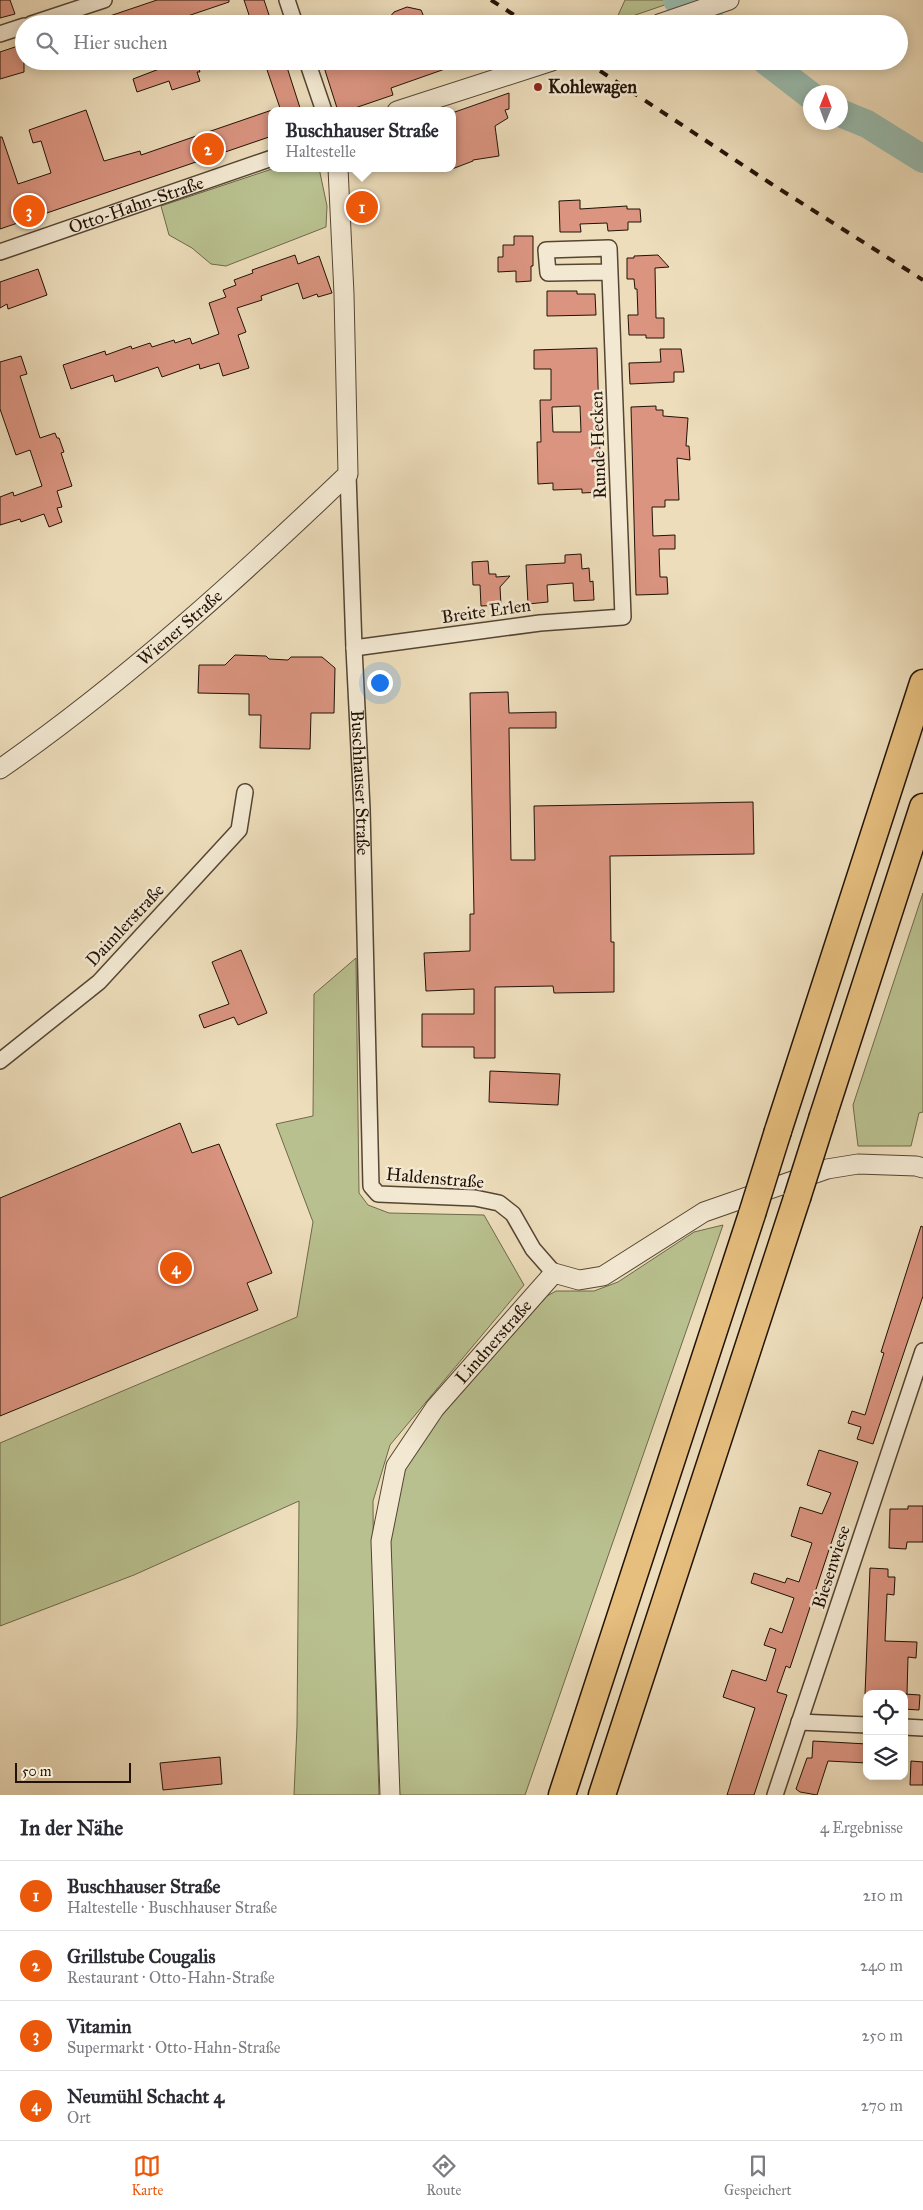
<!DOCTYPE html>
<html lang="de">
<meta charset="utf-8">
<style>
:root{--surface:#fff;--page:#f7f7f7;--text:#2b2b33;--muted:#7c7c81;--line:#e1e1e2;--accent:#ea580c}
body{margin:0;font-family:"IM FELL Great Primer",serif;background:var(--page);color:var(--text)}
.controls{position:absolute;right:15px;bottom:15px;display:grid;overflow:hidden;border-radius:10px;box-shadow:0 2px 12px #0003}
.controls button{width:45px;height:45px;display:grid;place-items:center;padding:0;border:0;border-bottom:1px solid var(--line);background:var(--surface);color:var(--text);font:25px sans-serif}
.compass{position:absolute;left:803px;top:85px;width:45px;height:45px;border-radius:50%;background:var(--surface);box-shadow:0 2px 12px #0003;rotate:1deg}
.scale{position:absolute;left:15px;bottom:12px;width:116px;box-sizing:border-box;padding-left:5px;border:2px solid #221206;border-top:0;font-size:14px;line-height:18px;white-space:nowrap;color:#221206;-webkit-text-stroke:4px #f3e9d3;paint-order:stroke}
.you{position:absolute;left:379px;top:682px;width:18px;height:18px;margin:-12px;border:4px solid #fff;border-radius:50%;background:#1a73e8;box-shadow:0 0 0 8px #1a73e833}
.badge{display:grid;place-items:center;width:32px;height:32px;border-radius:50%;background:var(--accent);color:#fff;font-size:16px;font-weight:700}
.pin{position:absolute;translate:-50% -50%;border:2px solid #fff;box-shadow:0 1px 5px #0006}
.popup{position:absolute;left:268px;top:107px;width:188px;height:65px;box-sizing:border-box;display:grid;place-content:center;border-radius:10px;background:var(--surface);filter:drop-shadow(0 1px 4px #0005);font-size:16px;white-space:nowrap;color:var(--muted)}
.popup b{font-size:19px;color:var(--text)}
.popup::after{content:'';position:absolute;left:50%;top:100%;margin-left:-10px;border:10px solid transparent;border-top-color:var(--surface)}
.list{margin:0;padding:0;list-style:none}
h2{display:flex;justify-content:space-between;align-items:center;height:65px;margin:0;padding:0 20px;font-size:21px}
h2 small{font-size:16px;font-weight:400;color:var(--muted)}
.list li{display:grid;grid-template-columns:32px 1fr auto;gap:15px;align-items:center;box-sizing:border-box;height:70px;padding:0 20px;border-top:1px solid var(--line)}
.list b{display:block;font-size:19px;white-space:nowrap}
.list p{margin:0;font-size:16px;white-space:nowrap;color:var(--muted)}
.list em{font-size:16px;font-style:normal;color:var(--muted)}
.icon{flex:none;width:28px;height:28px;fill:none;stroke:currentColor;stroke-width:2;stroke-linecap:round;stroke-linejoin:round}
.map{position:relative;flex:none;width:923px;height:1795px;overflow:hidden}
.search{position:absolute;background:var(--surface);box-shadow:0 2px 12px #0003;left:15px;right:15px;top:15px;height:55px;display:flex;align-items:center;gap:12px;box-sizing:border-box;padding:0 18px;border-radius:28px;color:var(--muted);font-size:19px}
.sheet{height:345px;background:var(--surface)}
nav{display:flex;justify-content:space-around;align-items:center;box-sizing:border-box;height:70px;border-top:1px solid var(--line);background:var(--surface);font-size:14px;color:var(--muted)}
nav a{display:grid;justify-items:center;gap:2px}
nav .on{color:var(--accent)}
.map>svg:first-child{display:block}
.green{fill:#b9c08f;stroke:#6e694a}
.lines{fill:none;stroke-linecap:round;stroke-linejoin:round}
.river{stroke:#99bcaf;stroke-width:28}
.building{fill:#da9480;stroke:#221206;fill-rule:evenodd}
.minor-casing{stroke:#554533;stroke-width:18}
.tertiary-casing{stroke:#554533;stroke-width:21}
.motorway-casing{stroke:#221206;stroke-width:29}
.minor{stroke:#f3e9d3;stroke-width:15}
.tertiary{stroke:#f3e9d3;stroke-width:19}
.motorway{stroke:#e6be7e;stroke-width:26}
.rail{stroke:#221206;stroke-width:4;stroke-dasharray:9 9;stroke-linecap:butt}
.motorway-bridge-casing{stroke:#221206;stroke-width:29;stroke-linecap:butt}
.motorway-bridge{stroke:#e6be7e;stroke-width:26}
.poi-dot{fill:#8f2418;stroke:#f3e9d3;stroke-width:2}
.labels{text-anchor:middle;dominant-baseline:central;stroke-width:5;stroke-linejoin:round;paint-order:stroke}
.poi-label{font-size:18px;font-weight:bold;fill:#221206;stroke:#f3e9d3;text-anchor:start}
.street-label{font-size:18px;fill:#221206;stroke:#f3e9d3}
</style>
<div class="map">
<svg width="923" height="1795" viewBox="0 0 923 1795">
<rect width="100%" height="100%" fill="#edddbb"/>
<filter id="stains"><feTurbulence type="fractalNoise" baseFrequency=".004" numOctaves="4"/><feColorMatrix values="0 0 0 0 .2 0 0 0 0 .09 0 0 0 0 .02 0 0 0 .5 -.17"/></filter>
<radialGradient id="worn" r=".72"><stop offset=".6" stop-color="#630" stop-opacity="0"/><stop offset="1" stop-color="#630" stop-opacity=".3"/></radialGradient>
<g class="green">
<polygon points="625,0 679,0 615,22"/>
<polygon points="275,168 319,168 327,206 326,227 226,266 211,264 192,248 169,235 161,206"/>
<polygon points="923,893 923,1112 919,1113 911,1146 858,1146 853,1105"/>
<polygon points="356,958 359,1193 368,1205 389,1213 484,1215 524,1285 390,1445 373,1501 374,1640 379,1795 294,1795 297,1726 299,1501 134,1575 0,1626 0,1443 297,1317 313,1222 276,1124 313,1116 314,994"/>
<polygon points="723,1225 525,1795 395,1795 382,1541 397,1466 547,1296 556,1291 594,1291 618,1282 694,1232"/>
</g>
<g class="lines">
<g class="river">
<polyline points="677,0 713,24"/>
<polyline points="766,61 810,95"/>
<polyline points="840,113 867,124 923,159"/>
</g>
</g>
<g class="building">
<polygon points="0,0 10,0 15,14 0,18"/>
<polygon points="157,0 229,0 229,2 164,24 92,24 92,22"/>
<polygon points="244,0 264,0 272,24 252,24"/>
<polygon points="407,7 421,10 427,24 384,24 394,12"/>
<polygon points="24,44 24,72 0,79 0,52"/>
<polygon points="180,61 196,61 200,72 197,72 200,81 172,90 169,81 137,92 133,79"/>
<polygon points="264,61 285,61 301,111 281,111"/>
<polygon points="322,61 462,61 462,63 391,88 393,95 346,111 338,111"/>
<polygon points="509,93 509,109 505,110 508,118 495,126 499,156 473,160 473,161 452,169 452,113"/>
<polygon points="86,110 104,161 140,151 141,155 272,110 272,136 0,229 0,137 2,137 18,184 51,173 41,141 33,143 29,130"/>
<polygon points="580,200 580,209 627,206 627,209 640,209 641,222 628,222 628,230 608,231 607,223 580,224 581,232 560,232 559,201"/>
<polygon points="514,236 533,236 533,266 531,266 531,281 516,282 516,271 498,272 498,257 503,257 503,245 514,245"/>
<polygon points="295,255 298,264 319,256 332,293 318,297 317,294 303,299 298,283 261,296 262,300 237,308 246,332 238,335 249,368 223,376 219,363 200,369 199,364 162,377 158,367 115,382 113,375 71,389 63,365 105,351 106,355 131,346 132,349 150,343 152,347 174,340 175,343 190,338 192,344 219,334 209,303 226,297 223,290 236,285 234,280 253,273 252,270"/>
<polygon points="658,255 669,267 655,268 656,318 664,318 664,338 646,338 646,335 629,335 628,315 638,315 637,289 635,289 634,279 627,279 627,258 634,258 634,256"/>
<polygon points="38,269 47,295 8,309 7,304 0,308 0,282"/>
<polygon points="547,291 577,291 577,294 595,294 596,315 547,316"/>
<path d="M597,348L601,492L582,493V489L553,490V483L538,484L537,442H541L540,400H551V369H534V350ZM580,406L581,432H553L552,407Z"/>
<polygon points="660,349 681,349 684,372 674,372 674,382 630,384 629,363 661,362"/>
<polygon points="21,356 27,374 20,376 40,438 55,433 57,438 59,438 64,452 61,453 72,486 57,491 62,507 57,508 62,522 49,527 44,514 21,522 20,519 0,525 0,497 13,492 14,496 42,486 30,450 16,455 0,409 0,362"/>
<polygon points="656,406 656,410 663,410 663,416 688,418 686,446 689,446 690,460 677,458 679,500 665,500 665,507 652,507 653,536 675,535 675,549 659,549 660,577 667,577 668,594 636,595 631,407"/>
<polygon points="581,554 582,569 589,568 590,582 593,581 594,600 574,601 573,583 547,585 548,602 528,604 526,565 565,563 565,555"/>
<polygon points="488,561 489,574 496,574 496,577 510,576 500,587 501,605 481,606 480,585 473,585 472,562"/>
<polygon points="235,655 266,656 269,659 288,660 291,657 322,657 335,668 334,713 311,713 310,749 260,748 261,715 249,715 249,694 198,693 199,665 225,665"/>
<polygon points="508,692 509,713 556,712 556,728 509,728 511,860 535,860 534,806 753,802 754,854 610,856 611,942 614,942 614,992 554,993 553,986 495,987 495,1058 474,1058 474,1047 422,1047 422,1014 474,1014 474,989 426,991 424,953 470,951 470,914 474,914 470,693"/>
<polygon points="241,950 267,1013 238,1025 234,1017 204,1028 199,1015 229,1004 212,962"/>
<polygon points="490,1071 560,1074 558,1105 489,1102"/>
<polygon points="180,1123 192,1153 219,1144 272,1273 247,1283 258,1310 0,1416 0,1198"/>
<polygon points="921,1226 923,1227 923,1296 873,1444 857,1439 861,1427 848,1423 852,1411 865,1415 884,1353 881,1352"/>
<polygon points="819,1450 858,1462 790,1668 786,1666 777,1692 787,1695 754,1795 727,1795 755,1708 723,1697 732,1670 766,1681 776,1649 764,1645 770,1628 782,1633 794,1598 751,1583 754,1573 785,1583 787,1578 799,1582 812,1543 791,1536 800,1507 822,1514 831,1493 807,1485"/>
<polygon points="908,1506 923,1506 923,1542 907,1542 906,1549 889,1548 890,1509 908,1509"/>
<polygon points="870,1568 888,1569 888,1577 895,1577 894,1595 887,1594 885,1641 917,1642 916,1658 908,1657 907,1694 865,1694"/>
<polygon points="904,1694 920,1695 919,1710 904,1709"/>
<polygon points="813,1741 867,1744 867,1763 828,1761 817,1795 800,1792 796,1789 807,1758 812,1758"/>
<polygon points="220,1757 222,1784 163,1790 160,1763"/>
<polygon points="911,1761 923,1762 923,1785 910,1785"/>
</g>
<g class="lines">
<g class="minor-casing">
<g id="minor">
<polyline points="287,0 295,24"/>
<polyline points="31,24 104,0"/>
<polyline points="0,34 24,26"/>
<polyline points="307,61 324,111"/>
<path id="s1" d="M0,252L272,158"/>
<path id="s2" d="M348,474L354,648L362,809L371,1186L378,1194L475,1198L499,1203L513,1214L533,1249L554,1273"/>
<polyline points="354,648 540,623 623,617 609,248 546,250 548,273 610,272"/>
<polyline points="0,1061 99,982 239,830 245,792"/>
<polyline points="799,1722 867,1725"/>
<polyline points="904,1727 923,1728"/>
<polyline points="775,1795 923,1351"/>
</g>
</g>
<g class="tertiary-casing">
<g id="tertiary">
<polyline points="659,24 729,0"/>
<polyline points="397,111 552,61"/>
<path id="s3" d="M0,769C125,682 238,579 348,474L344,294L338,168"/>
<path id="s4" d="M390,1795L381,1541L396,1466L435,1408L554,1273L579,1280L603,1276L704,1212L827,1169L858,1164L916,1166L923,1168"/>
</g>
</g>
<g class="motorway-casing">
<g id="motorway">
<polyline points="823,1116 923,807"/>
<polyline points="778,1131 923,683"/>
<polyline points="562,1795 752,1214"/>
<polyline points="602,1795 797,1198"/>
</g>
</g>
<use href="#minor" class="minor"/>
<use href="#tertiary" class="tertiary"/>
<use href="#motorway" class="motorway"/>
<g class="rail">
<polyline points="491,0 528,24"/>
<polyline points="585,61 770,183 923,280"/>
</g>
<g class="motorway-bridge-casing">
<g id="motorway-bridge">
<polyline points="797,1198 823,1116"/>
<polyline points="752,1214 778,1131"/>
</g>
</g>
<use href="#motorway-bridge" class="motorway-bridge"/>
</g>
<circle class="poi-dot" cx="538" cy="87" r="5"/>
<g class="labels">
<g class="poi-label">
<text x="548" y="87">Kohlewagen</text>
</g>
<g class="street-label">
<text stroke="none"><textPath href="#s1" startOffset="144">Otto-Hahn-Straße</textPath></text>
<text transform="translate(598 445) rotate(-92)">Runde Hecken</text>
<text transform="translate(486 611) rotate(-8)">Breite Erlen</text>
<text stroke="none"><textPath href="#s3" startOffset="229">Wiener Straße</textPath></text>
<text stroke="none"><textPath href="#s2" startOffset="309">Buschhauser Straße</textPath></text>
<text transform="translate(125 925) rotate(-47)">Daimlerstraße</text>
<text transform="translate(435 1178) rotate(5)">Haldenstraße</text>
<text stroke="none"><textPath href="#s4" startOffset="489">Lindnerstraße</textPath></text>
<text transform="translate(831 1567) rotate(-72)">Biesenwiese</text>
</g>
</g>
<rect width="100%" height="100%" filter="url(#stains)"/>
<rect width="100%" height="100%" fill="url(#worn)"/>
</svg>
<div class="controls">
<button><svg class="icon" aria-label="locate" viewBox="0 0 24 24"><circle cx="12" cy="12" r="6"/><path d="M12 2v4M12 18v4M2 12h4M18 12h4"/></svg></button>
<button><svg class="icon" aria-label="layers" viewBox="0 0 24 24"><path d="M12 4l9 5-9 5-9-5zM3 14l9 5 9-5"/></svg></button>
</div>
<svg class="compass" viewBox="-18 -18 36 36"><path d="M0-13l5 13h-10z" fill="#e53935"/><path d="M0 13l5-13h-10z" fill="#7c7c81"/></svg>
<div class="scale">50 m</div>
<div class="you"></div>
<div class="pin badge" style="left:362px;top:207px">1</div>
<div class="popup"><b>Buschhauser Straße</b>Haltestelle</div>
<div class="pin badge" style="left:208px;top:149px">2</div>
<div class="pin badge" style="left:29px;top:211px">3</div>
<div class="pin badge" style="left:176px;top:1268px">4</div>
<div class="search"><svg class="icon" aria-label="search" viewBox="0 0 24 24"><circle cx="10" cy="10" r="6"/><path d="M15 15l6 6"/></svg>Hier suchen</div>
</div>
<section class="sheet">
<h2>In der Nähe<small>4 Ergebnisse</small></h2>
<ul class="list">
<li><span class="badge">1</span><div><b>Buschhauser Straße</b><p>Haltestelle · Buschhauser Straße</p></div><em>210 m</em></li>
<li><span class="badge">2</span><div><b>Grillstube Cougalis</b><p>Restaurant · Otto-Hahn-Straße</p></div><em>240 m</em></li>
<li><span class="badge">3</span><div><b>Vitamin</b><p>Supermarkt · Otto-Hahn-Straße</p></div><em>250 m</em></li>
<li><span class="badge">4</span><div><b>Neumühl Schacht 4</b><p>Ort</p></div><em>270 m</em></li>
</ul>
</section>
<nav>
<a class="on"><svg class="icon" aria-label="map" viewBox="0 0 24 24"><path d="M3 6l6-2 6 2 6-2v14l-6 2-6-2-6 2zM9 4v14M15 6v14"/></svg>Karte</a>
<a><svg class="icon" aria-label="directions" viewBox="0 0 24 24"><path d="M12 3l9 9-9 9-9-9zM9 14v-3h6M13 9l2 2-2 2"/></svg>Route</a>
<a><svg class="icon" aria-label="saved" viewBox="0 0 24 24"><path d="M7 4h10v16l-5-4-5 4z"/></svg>Gespeichert</a>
</nav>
